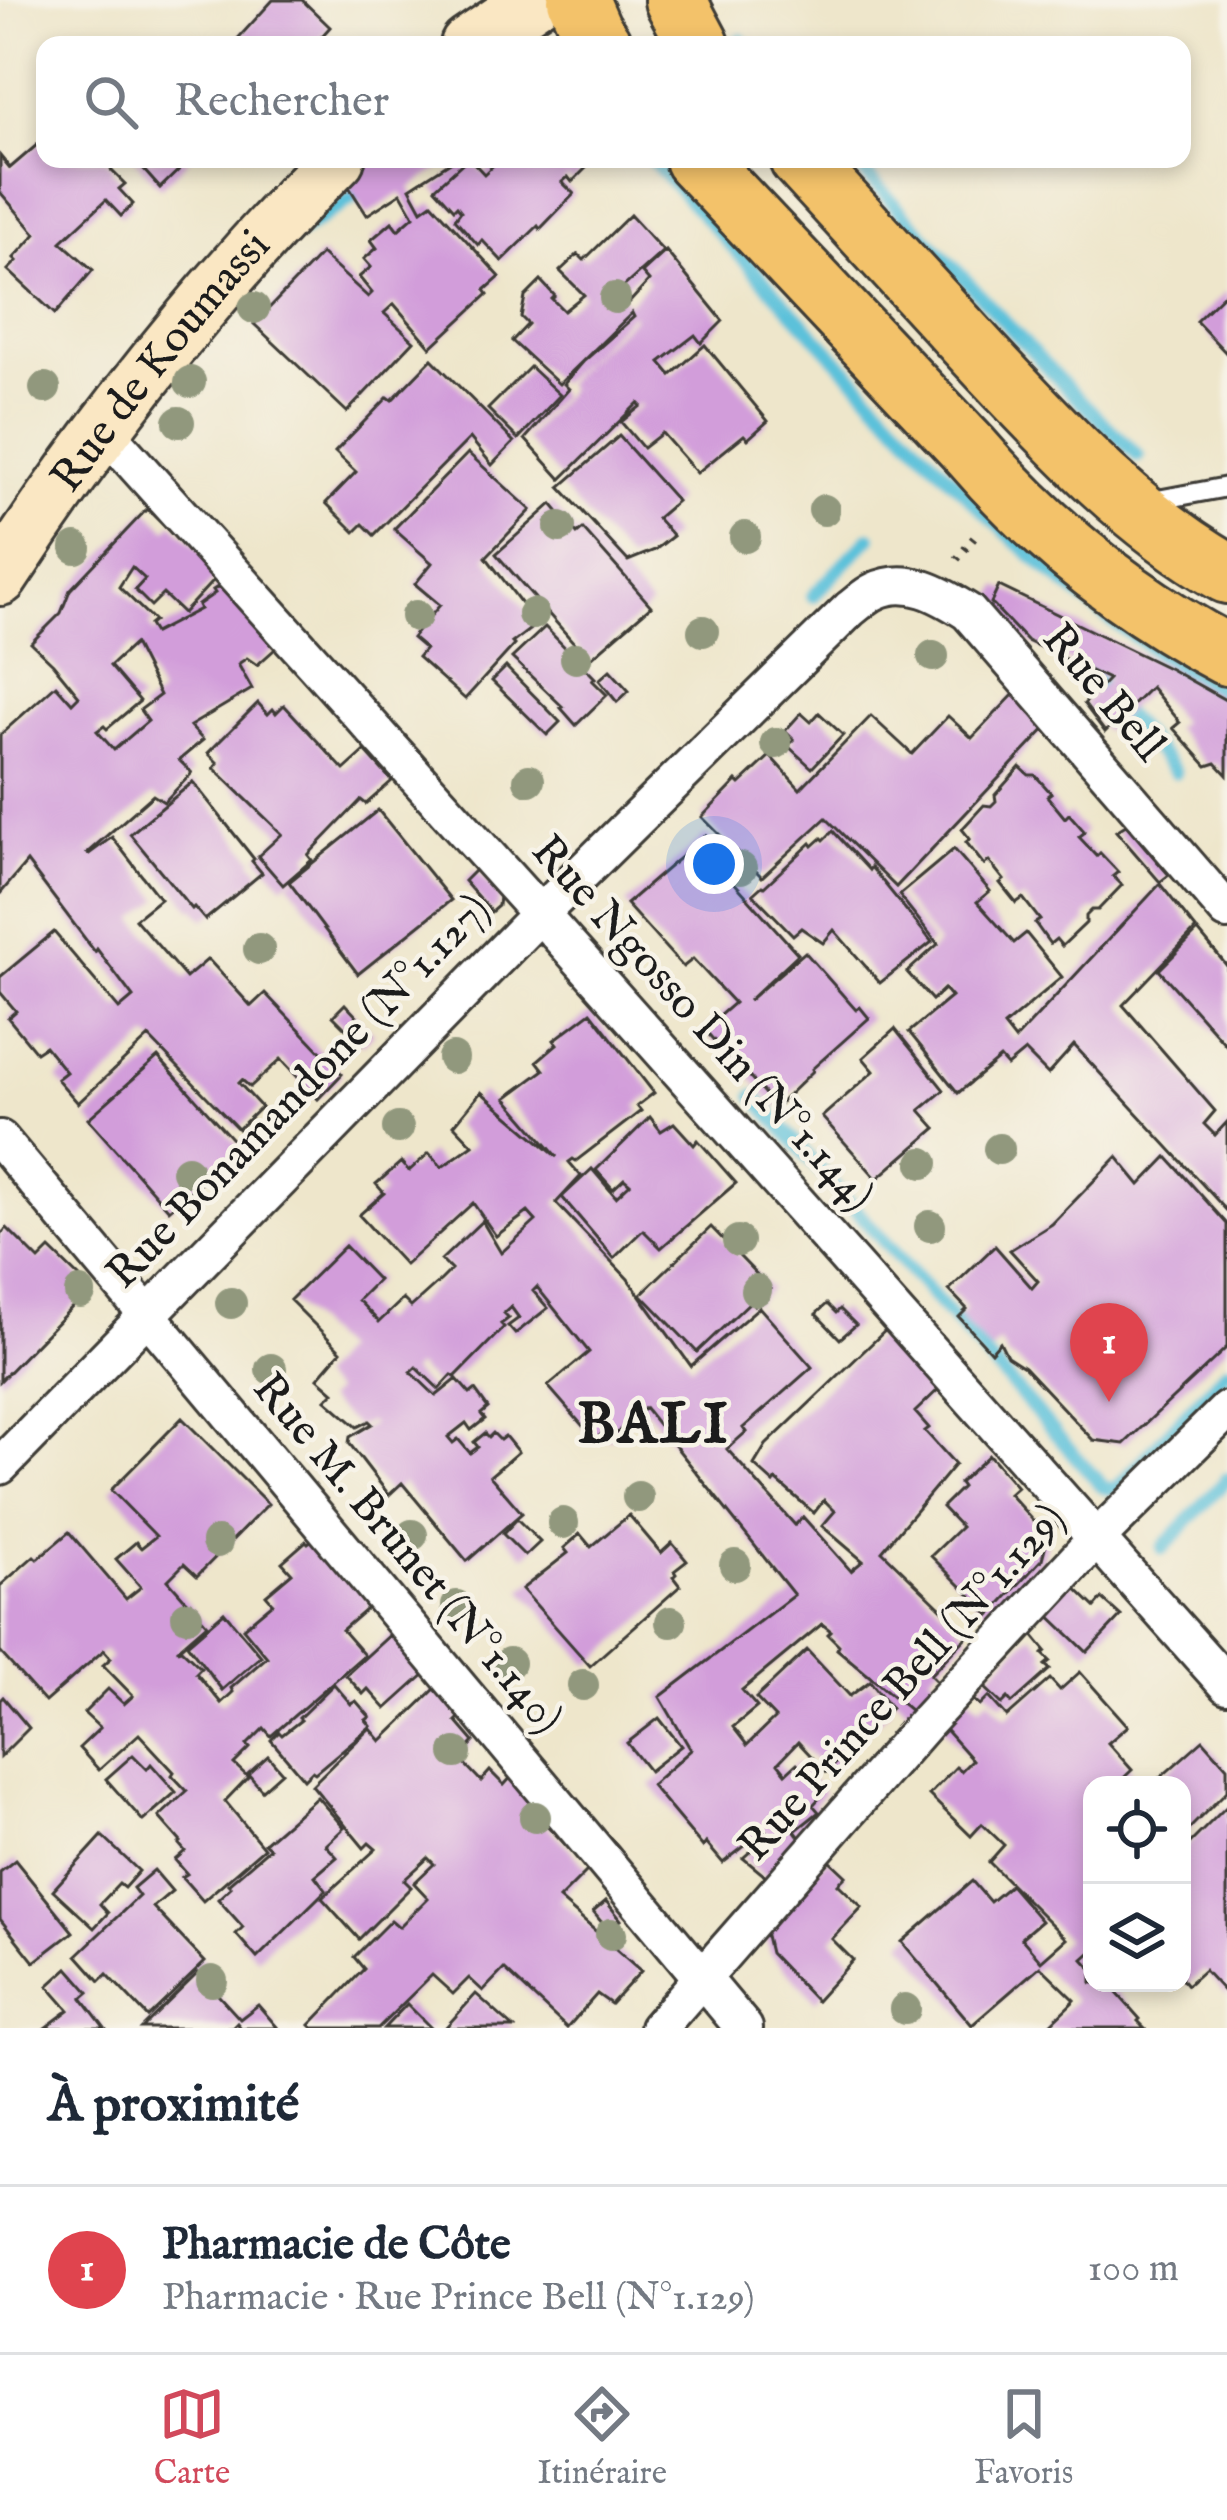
<!DOCTYPE html>
<html lang="fr">
<meta charset="utf-8">
<style>
:root{--surface:#fff;--page:#f2f2f3;--text:#1f2937;--muted:#747a83;--line:#e0e1e3;--accent:#d1495b}
body{margin:0;font-family:"IM FELL English",serif;background:var(--page);color:var(--text)}
.controls{position:absolute;right:36px;bottom:36px;display:grid;overflow:hidden;border-radius:24px;box-shadow:0 6px 18px #0003}
.controls button{width:108px;height:108px;display:grid;place-items:center;padding:0;border:0;border-bottom:3px solid var(--line);background:var(--surface);color:var(--text);font:60px sans-serif}
.you{position:absolute;left:714px;top:864px;width:42px;height:42px;margin:-30px;border:9px solid #fff;border-radius:50%;background:#1a73e8;box-shadow:0 0 0 18px #1a73e833}
.badge{display:grid;place-items:center;width:78px;height:78px;border-radius:50%;background:var(--accent);color:#fff;font-size:39px;font-weight:700}
.pin{position:absolute;translate:-50% -99px;filter:drop-shadow(0 3px 6px #0008)}
.pin::after{content:'';position:absolute;top:63px;width:42px;height:36px;background:inherit;clip-path:polygon(0 0,100% 0,50% 100%)}
.list{margin:0;padding:0;list-style:none}
h2{display:flex;justify-content:space-between;align-items:center;height:156px;margin:0;padding:0 48px;font-size:51px}
h2 small{font-size:39px;font-weight:400;color:var(--muted)}
.list li{display:grid;grid-template-columns:78px 1fr auto;gap:36px;align-items:center;box-sizing:border-box;height:168px;padding:0 48px;border-top:3px solid var(--line)}
.list b{display:block;font-size:45px;white-space:nowrap}
.list p{margin:0;font-size:39px;white-space:nowrap;color:var(--muted)}
.list em{font-size:39px;font-style:normal;color:var(--muted)}
.icon{flex:none;width:66px;height:66px;fill:none;stroke:currentColor;stroke-width:2;stroke-linecap:round;stroke-linejoin:round}
.map{position:relative;flex:none;width:1227px;height:2028px;overflow:hidden}
.search{position:absolute;background:var(--surface);box-shadow:0 6px 18px #0003;left:36px;right:36px;top:36px;height:132px;display:flex;align-items:center;gap:30px;box-sizing:border-box;padding:0 42px;border-radius:24px;color:var(--muted);font-size:45px}
.sheet{height:324px;background:var(--surface)}
nav{display:flex;justify-content:space-around;align-items:center;box-sizing:border-box;height:168px;border-top:3px solid var(--line);background:var(--surface);font-size:33px;color:var(--muted)}
nav a{display:grid;justify-items:center;gap:6px}
nav .on{color:var(--accent)}
.map>svg:first-child{display:block}
.lines{fill:none;stroke-linecap:round;stroke-linejoin:round}
.stream{stroke:#5cc1da;stroke-width:14}
.building{fill:#d29dda;fill-rule:evenodd}
.lane-casing{stroke:#3c3a36;stroke-width:24}
.street-casing{stroke:#3c3a36;stroke-width:42}
.secondary-casing{stroke:#3c3a36;stroke-width:60}
.primary-casing{stroke:#3c3a36;stroke-width:66}
.path{stroke:#3c3a36;stroke-width:8;stroke-dasharray:3 9;stroke-linecap:butt}
.lane{stroke:#fff;stroke-width:18}
.street{stroke:#fff;stroke-width:36}
.secondary{stroke:#fae7c3;stroke-width:54}
.primary{stroke:#f3c26a;stroke-width:60}
.tree{fill:#91987d}
.labels{text-anchor:middle;dominant-baseline:central;stroke-width:9;stroke-linejoin:round;paint-order:stroke}
.street-label{font-size:45px;fill:#1c1c1c;stroke:#f7f3e8}
.district-label{font-size:57px;font-weight:bold;letter-spacing:3px;fill:#1c1c1c;stroke:#f7f3e8}
</style>
<div class="map">
<svg width="1227" height="2028" viewBox="0 0 1227 2028">
<rect width="100%" height="100%" fill="#f7f3e8"/>
<filter id="ink" filterUnits="userSpaceOnUse"><feTurbulence type="fractalNoise" baseFrequency=".00833" numOctaves="2"/><feDisplacementMap in="SourceGraphic" scale="24" xChannelSelector="R" yChannelSelector="G"/><feConvolveMatrix kernelMatrix="1 2 1 2 8 2 1 2 1" color-interpolation-filters="sRGB"/></filter>
<filter id="wash" filterUnits="userSpaceOnUse"><feTurbulence type="fractalNoise" baseFrequency=".004" numOctaves="4" result="noise"/><feDisplacementMap in="SourceGraphic" scale="48" xChannelSelector="R" yChannelSelector="G"/><feGaussianBlur stdDeviation="2.7" result="paint"/><feColorMatrix in="noise" values="0 0 0 0 0 0 0 0 0 0 0 0 0 0 0 0 0 1.4 0 .05"/><feComposite in="paint" operator="in"/></filter>
<g filter="url(#wash)">
<rect width="100%" height="100%" fill="#eee6cb"/>
<g class="lines">
<g class="stream">
<polyline points="741,40 745,45"/>
<path d="M651,159C719,233 788,307 857,381C969,500 1082,617 1227,694"/>
<polyline points="852,159 1061,382 1138,456"/>
<polyline points="301,232 367,188"/>
<polyline points="813,596 870,537"/>
<polyline points="1077,658 1175,772"/>
<polyline points="754,1096 1103,1487 1111,1489 1119,1486 1227,1370"/>
<polyline points="1163,1548 1227,1479"/>
</g>
</g>
<g id="blocks">
<g class="building">
<polygon points="273,0 302,0 330,27 314,45 232,45"/>
<polygon points="45,138 45,159 105,159 113,167 111,170 125,184 119,189 133,204 121,216 106,200 61,242 93,270 55,314 8,270 17,261 14,258 36,234 0,192 0,156 10,168"/>
<polygon points="134,159 190,159 160,188"/>
<polygon points="371,159 455,159 410,188 422,210 432,203 500,277 485,290 488,294 431,347 394,304 384,313 414,341 347,412 254,324 321,254 368,297 372,293 359,277 371,267 364,259 377,248 371,240 392,222 398,230 414,216 401,193 367,215 342,176"/>
<polygon points="467,159 470,159 484,174 500,159 583,159 589,165 572,182 568,177 562,182 574,194 540,229 538,226 502,261 482,240 478,245 455,219 461,211 457,206 454,209 435,188"/>
<polygon points="630,215 663,251 619,291 628,304 649,281 642,273 666,251 723,321 701,343 695,335 660,362 671,375 705,345 768,421 748,439 744,435 697,473 662,433 643,448 621,422 641,406 638,403 561,479 525,439 569,389 564,384 584,361 634,317 632,313 559,384 512,341 528,324 521,317 525,297 541,281 555,296 552,299 564,311 584,295 560,271 578,254 584,260"/>
<polygon points="1227,291 1227,354 1196,321"/>
<polygon points="432,359 514,442 492,465 470,438 374,535 363,524 355,532 326,503 356,472 335,452 388,397 392,400"/>
<polygon points="530,367 560,395 518,439 488,409"/>
<polygon points="619,436 677,501 657,518 673,536 655,550 628,561 560,487"/>
<polygon points="468,453 531,510 486,557 537,624 512,643 514,645 465,699 418,657 425,649 412,638 440,605 415,584 432,563 394,529"/>
<polygon points="552,504 577,534 583,529 651,606 589,660 496,554"/>
<path d="M147,509L167,529L172,523L222,571L183,613L163,594L151,606L135,590L145,579L132,567L119,587L154,621L149,625L154,633L200,609L198,605L215,593L213,590L224,583L284,641L257,665L247,658L238,664L252,689L190,726L203,740L179,760L192,773L164,802L153,795L87,853L89,854L112,837L160,899L135,919L186,978L208,959L251,1006L265,993L342,1074L318,1099L281,1059L250,1087L242,1080L239,1083L261,1107L238,1129L149,1037L78,1103L57,1079L66,1072L45,1046L36,1052L8,1018L16,1011L0,992V977L54,932L119,1009L133,997L97,949L95,952L27,862L0,894V735L56,685L72,703L79,696L53,664L31,643L61,613L70,590ZM134,644L160,695L140,710L148,721L114,750L97,731L104,726L107,729L140,701L110,666Z"/>
<polygon points="999,586 1170,669 1227,701 1227,775 1216,763 1207,766 1173,728 1180,722 1151,687 1105,732 1084,704 1108,679 1027,641 991,603"/>
<polygon points="545,627 595,678 592,680 607,695 576,725 561,708 563,707 512,658"/>
<polygon points="506,667 560,722 547,735 492,681"/>
<polygon points="610,670 629,691 617,702 599,680"/>
<polygon points="1015,693 1049,725 896,887 826,818 762,877 702,817 737,781 740,784 770,756 800,789 871,716 912,754 948,716 972,738"/>
<polygon points="258,703 268,714 273,709 276,713 284,705 344,770 365,751 392,781 366,804 361,800 308,855 312,860 283,885 258,856 282,834 214,768 218,763 208,753"/>
<polygon points="801,713 811,722 819,713 843,735 812,768 788,746 794,740 785,731"/>
<polygon points="1020,767 1029,775 1035,775 1051,793 1047,796 1065,818 1069,814 1085,832 1079,837 1097,856 1100,853 1118,872 1113,876 1122,885 1098,910 1092,910 1086,916 1086,923 1062,946 1056,939 1050,944 1035,923 1040,920 1023,898 1016,903 1000,883 1004,880 989,861 984,865 966,842 970,839 962,829 984,805 991,806 996,801 995,795"/>
<polygon points="193,782 254,859 252,861 262,873 205,920 194,907 192,909 130,834"/>
<polygon points="378,810 451,900 358,974 289,882"/>
<polygon points="1126,825 1169,875 1160,882 1116,831"/>
<polygon points="833,831 869,870 871,867 932,942 880,983 834,930 823,943 801,928 793,935 753,894 762,886 764,887 811,843 813,846 822,838 824,840"/>
<polygon points="706,835 730,862 722,869 798,954 748,1001 805,952 856,1010 860,1007 869,1018 812,1069 813,1071 776,1107 733,1057 730,1059 704,1029 734,1003 693,959 683,967 626,904"/>
<polygon points="954,849 990,891 977,902 1014,943 1026,933 1062,977 1004,1026 1015,1040 1160,884 1196,929 1123,1005 1215,1111 1204,1124 1215,1135 1227,1122 1227,1211 1074,1045 1048,1074 1025,1051 1007,1066 1000,1058 958,1093 909,1032 951,997 944,989 932,1000 907,972 938,944 899,895"/>
<polygon points="475,870 499,896 498,906 491,912 464,881"/>
<polygon points="1198,931 1227,966 1227,1046 1159,970"/>
<polygon points="345,1004 373,1034 362,1045 333,1016"/>
<polygon points="591,1012 654,1093 637,1106 641,1111 576,1161 573,1159 569,1162 581,1176 556,1203 628,1279 691,1366 759,1307 812,1367 743,1428 746,1432 727,1449 795,1525 803,1517 851,1571 863,1561 822,1526 835,1511 824,1500 814,1513 776,1480 774,1483 754,1465 766,1445 890,1326 945,1383 915,1412 929,1428 925,1431 955,1464 882,1551 969,1635 930,1675 938,1683 911,1711 837,1649 839,1645 828,1634 831,1631 822,1624 742,1690 757,1707 733,1727 747,1745 775,1718 756,1698 807,1650 850,1696 870,1681 891,1708 826,1772 798,1742 778,1763 786,1773 797,1763 824,1793 813,1805 819,1812 795,1831 804,1843 771,1881 743,1858 769,1835 765,1830 723,1863 706,1843 703,1847 651,1785 691,1750 660,1697 794,1595 645,1408 609,1440 603,1433 595,1440 548,1386 589,1352 537,1287 533,1291 548,1308 515,1334 508,1326 519,1318 511,1307 504,1313 509,1318 501,1324 504,1327 455,1377 452,1375 439,1389 416,1367 411,1372 436,1396 457,1379 470,1394 475,1390 488,1408 481,1414 485,1419 471,1430 466,1423 448,1437 453,1443 458,1439 470,1453 478,1447 474,1442 485,1433 489,1437 493,1433 500,1440 505,1436 518,1452 490,1476 522,1513 467,1561 402,1483 389,1495 349,1443 350,1437 372,1424 369,1421 357,1427 326,1400 334,1392 318,1378 341,1351 290,1300 345,1246 378,1280 358,1300 379,1322 403,1299 411,1307 441,1280 451,1270 441,1260 482,1221 501,1253 536,1221 528,1212 496,1236 473,1203 405,1265 359,1215 384,1193 376,1184 401,1162 409,1171 429,1153 442,1167 473,1145 454,1125 481,1092 557,1157 506,1098 544,1070 537,1061 557,1044 554,1040"/>
<polygon points="895,1029 944,1090 920,1110 936,1128 877,1179 822,1117 874,1071 863,1058"/>
<polygon points="158,1057 240,1148 169,1210 88,1119"/>
<polygon points="650,1117 661,1131 674,1123 694,1145 698,1140 736,1183 661,1248 643,1230 614,1258 562,1197 592,1169 616,1197 630,1184 624,1179 613,1189 596,1170"/>
<polygon points="1117,1157 1140,1185 1167,1157 1227,1224 1227,1347 1124,1444 1093,1440 1024,1367 1007,1356 1000,1342 991,1352 959,1317 967,1309 949,1290 995,1246 1032,1288 1038,1281 1010,1250 1052,1224"/>
<polygon points="711,1227 771,1289 754,1305 751,1301 697,1352 641,1294"/>
<polygon points="7,1228 39,1260 50,1249 80,1278 84,1290 79,1300 0,1381 0,1235"/>
<polygon points="827,1304 836,1313 840,1309 856,1325 840,1339 816,1314"/>
<polygon points="182,1418 268,1504 197,1576 184,1564 168,1580 207,1624 177,1650 181,1649 201,1668 196,1673 221,1703 233,1692 231,1688 267,1657 243,1628 273,1603 266,1595 292,1573 282,1562 306,1541 308,1543 317,1536 372,1604 342,1630 364,1655 271,1736 264,1728 247,1745 250,1748 234,1764 248,1777 225,1801 264,1848 203,1901 182,1877 187,1874 175,1860 185,1851 179,1844 181,1842 159,1817 187,1791 172,1775 174,1772 139,1734 99,1770 79,1748 100,1728 84,1713 108,1689 124,1704 133,1696 103,1665 111,1658 104,1650 45,1702 0,1652 0,1586 34,1556 37,1559 69,1532 126,1599 141,1587 116,1559 136,1542 141,1548 156,1536 111,1490"/>
<polygon points="989,1455 1017,1487 1009,1494 1041,1529 1046,1544 1042,1559 990,1615 931,1556 961,1527 942,1507 962,1487 959,1483"/>
<polygon points="629,1515 661,1553 672,1543 687,1561 674,1571 676,1574 673,1577 680,1586 590,1666 522,1589 568,1553 564,1548 580,1534 591,1547"/>
<polygon points="517,1519 540,1542 525,1556 503,1534"/>
<polygon points="1065,1578 1095,1607 1102,1599 1121,1616 1087,1652 1038,1605"/>
<polygon points="224,1612 261,1656 222,1690 187,1644"/>
<polygon points="392,1633 427,1672 386,1709 368,1689 363,1694 346,1675"/>
<polygon points="1032,1634 1046,1651 1043,1654 1050,1661 1045,1665 1050,1669 1012,1703 1008,1698 1002,1704 981,1684"/>
<polygon points="1080,1672 1128,1726 1108,1743 1132,1770 1116,1785 1092,1785 1092,1951 1083,1959 1092,1969 1092,1983 1108,1983 1140,2019 1138,2021 1145,2028 1046,2028 1075,2000 1040,1966 972,2025 902,1942 972,1881 990,1902 1010,1885 1041,1921 1021,1938 1041,1961 1066,1939 989,1862 1004,1845 982,1824 971,1836 929,1795 956,1767 961,1771 972,1760 933,1716 961,1688 980,1706 989,1697 1007,1717 1050,1679 1060,1690"/>
<polygon points="334,1684 351,1704 356,1701 370,1717 366,1720 371,1726 315,1773 312,1771 304,1779 271,1740 279,1732 282,1735 301,1720 299,1718"/>
<polygon points="436,1688 461,1716 456,1721 474,1742 459,1758 481,1781 490,1771 504,1785 514,1774 528,1788 523,1793 537,1806 532,1810 589,1869 559,1899 641,1971 611,2004 597,1994 567,2028 504,1969 483,1991 469,1978 453,1994 432,1975 378,2028 313,2028 310,2025 364,1969 354,1957 391,1920 399,1927 428,1898 414,1883 434,1864 428,1858 404,1880 411,1887 359,1939 322,1898 376,1849 369,1843 364,1848 312,1785 370,1728 381,1741"/>
<polygon points="3,1697 29,1728 0,1757 0,1700"/>
<polygon points="659,1718 681,1746 649,1771 627,1743"/>
<polygon points="1203,1740 1227,1767 1227,1791 1182,1836 1182,1785 1152,1785"/>
<polygon points="133,1755 147,1769 151,1764 176,1792 143,1821 106,1779"/>
<polygon points="268,1756 282,1772 262,1790 248,1774"/>
<polygon points="317,1797 344,1828 326,1845 337,1857 315,1876 326,1890 257,1958 236,1934 243,1927 218,1899 231,1887 228,1884 270,1848 264,1843"/>
<polygon points="1227,1806 1227,1995 1204,1970 1187,1985 1182,1979 1182,1851"/>
<polygon points="102,1836 139,1871 124,1888 119,1884 100,1904 108,1913 94,1928 53,1890"/>
<polygon points="828,1859 846,1876 838,1884 862,1907 832,1939 853,1960 816,2001 770,1953 763,1924"/>
<polygon points="15,1860 73,1932 34,1962 0,1919 0,1872"/>
<polygon points="154,1870 172,1891 153,1907 205,1962 148,2017 107,1974 100,1981 77,1955 139,1896 133,1888"/>
<polygon points="606,1901 621,1920 608,1930 593,1912"/>
<polygon points="68,1968 89,1992 82,1998 105,2028 45,2028 69,2010 48,1986"/>
<polygon points="198,1973 240,2019 258,2005 278,2028 241,2028 237,2023 232,2028 142,2028"/>
<polygon points="476,1994 514,2028 445,2028"/>
<polygon points="407,2004 431,2028 384,2028"/>
</g>
</g>
</g>
<g filter="url(#ink)">
<use href="#blocks" fill-opacity="0" stroke="#3c3a36" stroke-width="3"/>
<g class="lines">
<g class="lane-casing">
<polyline id="lane" points="1147,502 1227,487"/>
</g>
<g class="street-casing">
<g id="street">
<polyline points="103,429 540,914 1227,1685"/>
<polyline points="0,1139 744,2028"/>
<path d="M0,1466L540,914L850,609C858,603 866,595 875,591C908,575 941,595 968,612L1227,911"/>
<polyline points="658,2028 927,1721 1097,1538 1227,1410"/>
</g>
</g>
<g class="secondary-casing">
<g id="secondary">
<polyline points="468,45 534,0"/>
<path id="s1" d="M0,578C98,428 210,286 337,159"/>
</g>
</g>
<g class="primary-casing">
<g id="primary">
<polyline points="578,0 591,30 601,45"/>
<polyline points="675,0 699,45"/>
<path d="M695,159L970,450C1043,535 1128,603 1227,655"/>
<path d="M800,159C860,224 920,289 980,355C1055,435 1130,518 1227,573"/>
</g>
</g>
<polyline class="path" points="957,559 977,534"/>
<use href="#lane" class="lane"/>
<use href="#street" class="street"/>
<use href="#secondary" class="secondary"/>
<use href="#primary" class="primary"/>
</g>
<g class="tree">
<circle cx="615" cy="298" r="16"/>
<circle cx="254" cy="308" r="16"/>
<circle cx="190" cy="382" r="16"/>
<circle cx="45" cy="388" r="16"/>
<circle cx="179" cy="422" r="16"/>
<circle cx="824" cy="510" r="16"/>
<circle cx="560" cy="527" r="16"/>
<circle cx="745" cy="537" r="16"/>
<circle cx="76" cy="548" r="16"/>
<circle cx="533" cy="614" r="16"/>
<circle cx="416" cy="616" r="16"/>
<circle cx="703" cy="631" r="16"/>
<circle cx="933" cy="656" r="16"/>
<circle cx="576" cy="658" r="16"/>
<circle cx="776" cy="743" r="16"/>
<circle cx="529" cy="780" r="16"/>
<circle cx="741" cy="868" r="16"/>
<circle cx="259" cy="949" r="16"/>
<circle cx="453" cy="1058" r="16"/>
<circle cx="398" cy="1128" r="16"/>
<circle cx="999" cy="1149" r="16"/>
<circle cx="923" cy="1163" r="16"/>
<circle cx="187" cy="1171" r="16"/>
<circle cx="930" cy="1226" r="16"/>
<circle cx="738" cy="1241" r="16"/>
<circle cx="756" cy="1290" r="16"/>
<circle cx="80" cy="1293" r="16"/>
<circle cx="231" cy="1303" r="16"/>
<circle cx="271" cy="1369" r="16"/>
<circle cx="638" cy="1497" r="16"/>
<circle cx="563" cy="1523" r="16"/>
<circle cx="412" cy="1535" r="16"/>
<circle cx="217" cy="1542" r="16"/>
<circle cx="735" cy="1565" r="16"/>
<circle cx="457" cy="1606" r="16"/>
<circle cx="187" cy="1616" r="16"/>
<circle cx="671" cy="1622" r="16"/>
<circle cx="509" cy="1663" r="16"/>
<circle cx="583" cy="1685" r="16"/>
<circle cx="456" cy="1753" r="16"/>
<circle cx="535" cy="1817" r="16"/>
<circle cx="611" cy="1934" r="16"/>
<circle cx="212" cy="1981" r="16"/>
<circle cx="905" cy="2009" r="16"/>
</g>
</g>
<g class="labels">
<g class="street-label">
<text stroke="none"><textPath href="#s1" startOffset="270">Rue de Koumassi</textPath></text>
<text transform="translate(1103 693) rotate(50)">Rue Bell</text>
<text transform="translate(702 1024) rotate(48)">Rue Ngosso Din (N°1.144)</text>
<text transform="translate(299 1092) rotate(-46)">Rue Bonamandone (N°1.127)</text>
<text transform="translate(407 1554) rotate(50)">Rue M. Brunet (N°1.140)</text>
<text transform="translate(903 1683) rotate(-48)">Rue Prince Bell (N°1.129)</text>
</g>
<g class="district-label">
<text x="654" y="1426">BALI</text>
</g>
</g>
</svg>
<div class="controls">
<button><svg class="icon" aria-label="locate" viewBox="0 0 24 24"><circle cx="12" cy="12" r="6"/><path d="M12 2v4M12 18v4M2 12h4M18 12h4"/></svg></button>
<button><svg class="icon" aria-label="layers" viewBox="0 0 24 24"><path d="M12 4l9 5-9 5-9-5zM3 14l9 5 9-5"/></svg></button>
</div>
<div class="you"></div>
<div class="pin badge" style="left:1109px;top:1402px;background:#e0444e">1</div>
<div class="search"><svg class="icon" aria-label="search" viewBox="0 0 24 24"><circle cx="10" cy="10" r="6"/><path d="M15 15l6 6"/></svg>Rechercher</div>
</div>
<section class="sheet">
<h2>À proximité<small></small></h2>
<ul class="list">
<li><span class="badge" style="background:#e0444e">1</span><div><b>Pharmacie de Côte</b><p>Pharmacie · Rue Prince Bell (N°1.129)</p></div><em>100 m</em></li>
</ul>
</section>
<nav>
<a class="on"><svg class="icon" aria-label="map" viewBox="0 0 24 24"><path d="M3 6l6-2 6 2 6-2v14l-6 2-6-2-6 2zM9 4v14M15 6v14"/></svg>Carte</a>
<a><svg class="icon" aria-label="directions" viewBox="0 0 24 24"><path d="M12 3l9 9-9 9-9-9zM9 14v-3h6M13 9l2 2-2 2"/></svg>Itinéraire</a>
<a><svg class="icon" aria-label="saved" viewBox="0 0 24 24"><path d="M7 4h10v16l-5-4-5 4z"/></svg>Favoris</a>
</nav>
